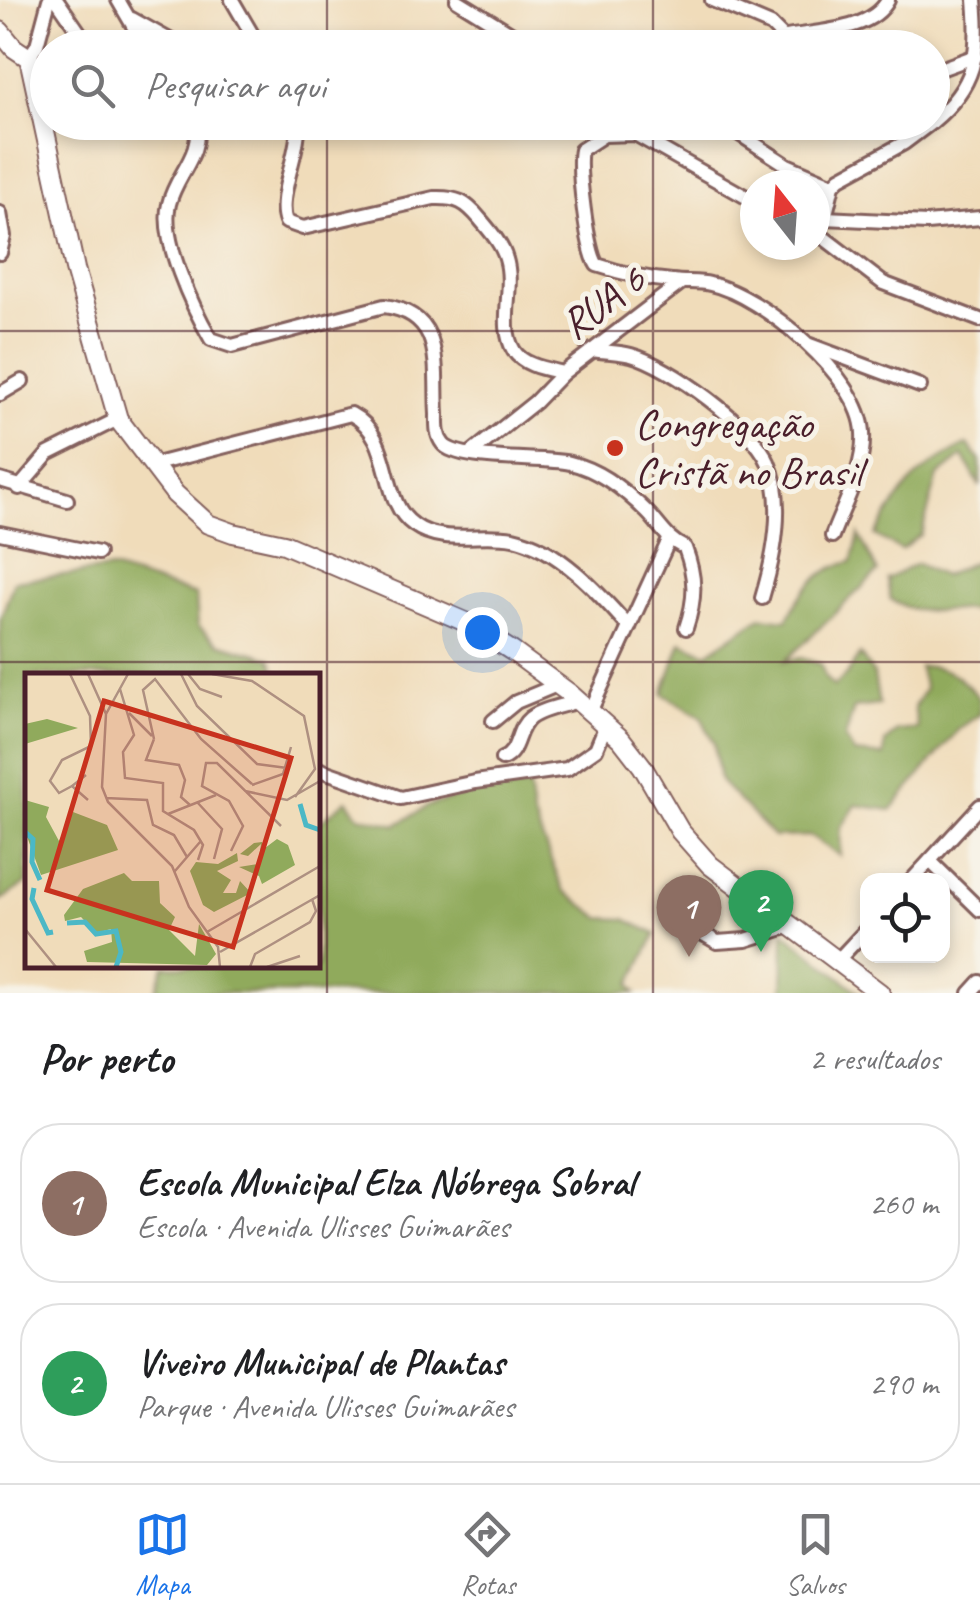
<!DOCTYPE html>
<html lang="pt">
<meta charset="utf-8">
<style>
:root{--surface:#fff;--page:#f2f2f2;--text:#202124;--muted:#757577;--line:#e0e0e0;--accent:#1a73e8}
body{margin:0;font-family:Caveat,sans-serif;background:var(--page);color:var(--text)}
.controls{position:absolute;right:30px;bottom:30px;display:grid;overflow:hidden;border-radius:20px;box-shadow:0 5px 15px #0003}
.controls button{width:90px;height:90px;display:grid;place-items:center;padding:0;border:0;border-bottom:2px solid var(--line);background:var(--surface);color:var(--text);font:50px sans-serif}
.compass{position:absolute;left:740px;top:170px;width:90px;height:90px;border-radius:50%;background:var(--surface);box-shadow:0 5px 15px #0003;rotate:343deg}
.you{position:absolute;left:482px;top:632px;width:35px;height:35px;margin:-25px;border:8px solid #fff;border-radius:50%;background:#1a73e8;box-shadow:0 0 0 15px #1a73e833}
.badge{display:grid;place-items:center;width:65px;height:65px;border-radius:50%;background:var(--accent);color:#fff;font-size:32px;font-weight:700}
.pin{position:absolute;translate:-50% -82px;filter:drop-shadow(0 2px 5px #0008)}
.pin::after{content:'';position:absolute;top:52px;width:35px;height:30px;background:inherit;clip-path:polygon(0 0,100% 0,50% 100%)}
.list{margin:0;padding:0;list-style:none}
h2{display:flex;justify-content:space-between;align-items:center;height:130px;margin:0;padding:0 40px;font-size:42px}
h2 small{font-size:32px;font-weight:400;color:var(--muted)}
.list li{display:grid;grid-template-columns:65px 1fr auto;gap:30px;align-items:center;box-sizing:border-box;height:160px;margin:0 20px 20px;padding:0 20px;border:2px solid var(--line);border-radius:40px}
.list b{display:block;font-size:38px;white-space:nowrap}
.list p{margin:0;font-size:32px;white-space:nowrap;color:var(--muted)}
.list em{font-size:32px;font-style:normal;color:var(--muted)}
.icon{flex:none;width:55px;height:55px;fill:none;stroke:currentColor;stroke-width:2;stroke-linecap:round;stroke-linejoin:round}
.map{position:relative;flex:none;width:980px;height:993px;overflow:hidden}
.search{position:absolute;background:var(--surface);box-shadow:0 5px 15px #0003;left:30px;right:30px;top:30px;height:110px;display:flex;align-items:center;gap:25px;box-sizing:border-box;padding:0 35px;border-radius:55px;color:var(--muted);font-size:38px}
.sheet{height:490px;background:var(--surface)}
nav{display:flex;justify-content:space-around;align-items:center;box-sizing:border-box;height:140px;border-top:2px solid var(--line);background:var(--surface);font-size:28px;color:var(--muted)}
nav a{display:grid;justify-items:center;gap:5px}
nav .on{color:var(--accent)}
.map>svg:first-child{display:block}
.forest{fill:#90aa5c;stroke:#6d6444;stroke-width:2.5}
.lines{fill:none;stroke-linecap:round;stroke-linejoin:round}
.minor-casing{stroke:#84615d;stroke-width:18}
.major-casing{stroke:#84615d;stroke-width:22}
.minor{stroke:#fff;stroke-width:12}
.major{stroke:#fff;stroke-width:18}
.grid{fill:none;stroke:#4a1f2b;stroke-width:2.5;stroke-opacity:0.55}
.poi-dot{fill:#c8321e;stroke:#f7f3e8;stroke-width:4}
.labels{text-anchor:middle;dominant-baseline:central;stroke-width:10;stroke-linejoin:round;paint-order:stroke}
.street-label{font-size:42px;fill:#4a1f2b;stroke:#f7f3e8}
.poi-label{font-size:42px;fill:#4a1f2b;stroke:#f7f3e8;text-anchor:start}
.inset-river{fill:none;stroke:#4bb8c6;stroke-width:5}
.inset-road{fill:none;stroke:#ae9081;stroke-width:2.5}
.view{fill:#c8321e;fill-opacity:0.15;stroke:#c8321e;stroke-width:5}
.inset-edge{fill:none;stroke:#4a1f2b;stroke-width:5}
</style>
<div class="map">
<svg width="980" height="993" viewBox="0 0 980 993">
<rect width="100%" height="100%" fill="#f7f3e8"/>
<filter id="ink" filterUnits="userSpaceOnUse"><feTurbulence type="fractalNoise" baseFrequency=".01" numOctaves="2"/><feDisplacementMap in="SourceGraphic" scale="20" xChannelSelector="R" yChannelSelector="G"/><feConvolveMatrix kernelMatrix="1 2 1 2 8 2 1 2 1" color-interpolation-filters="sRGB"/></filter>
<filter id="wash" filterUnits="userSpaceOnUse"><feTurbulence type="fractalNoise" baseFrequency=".0048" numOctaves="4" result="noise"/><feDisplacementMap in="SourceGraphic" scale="40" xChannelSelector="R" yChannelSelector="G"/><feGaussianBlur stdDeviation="2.25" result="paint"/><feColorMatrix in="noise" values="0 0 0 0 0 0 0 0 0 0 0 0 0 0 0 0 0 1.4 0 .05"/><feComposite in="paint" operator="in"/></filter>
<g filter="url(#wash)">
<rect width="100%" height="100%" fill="#f0dcba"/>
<g class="forest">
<path d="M968,444L980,461V487L963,456L938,476L921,535L901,550L875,535C907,484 913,472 968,444Z"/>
<path d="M859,535L878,572L785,661L801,658L821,664L825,678L834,687L848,673L860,654L874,675L879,705L854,708L845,738L854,753L884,756L885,742L897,731L918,729L914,707L925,689L919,667C945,663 964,680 980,699V714L959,729L891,810L856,805L841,828L840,856L811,836L774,837L720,781L714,743L701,717L663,694L681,642L707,653L761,617L787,620C800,592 819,567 852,562Z"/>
<path d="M980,551V609C948,609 918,618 890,599L887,579L917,564L943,576L978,560Z"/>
<polygon points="112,569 196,595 198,626 218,643 271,658 277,675 28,676 27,883 0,901 0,620 14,581"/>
<polygon points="529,786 533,815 563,890 601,918 625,919 656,934 630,985 636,993 155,993 164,966 318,966 318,823 347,800 359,816 396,825 428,806 473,792"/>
<polygon points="784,932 860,993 783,993"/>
</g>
</g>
<g filter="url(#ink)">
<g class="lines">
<g class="minor-casing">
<g id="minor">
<polyline points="57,0 90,48"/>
<polyline points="118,0 146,48"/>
<polyline points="232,0 260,48"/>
<polyline points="457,0 535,48"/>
<polyline points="712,0 771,25 794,48"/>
<polyline points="132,19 184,48"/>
<path d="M787,37C818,31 872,31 888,0"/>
<polyline points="29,58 37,45 49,0"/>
<polyline points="932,72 976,56"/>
<path d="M196,122C203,155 176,174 169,204C160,239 193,308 211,339L232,346L384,306C446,314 434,368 437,414C437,425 436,435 443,444C457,462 544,457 570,463C600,470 626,491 647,512C661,526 666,539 685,548C696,577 696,598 686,628"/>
<path d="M298,122C300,153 276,197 286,222L303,228L434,198C457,197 466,202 480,219C490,231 502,244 506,259C515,288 498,325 514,351C524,366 547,369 563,373"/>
<polyline points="721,122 787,165 833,185"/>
<path d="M932,122C976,86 980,54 975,0"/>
<path d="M755,202L635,134L604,135L581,150C577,168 587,251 597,265C621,273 647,279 672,281C685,283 698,281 710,284C762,295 861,378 863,433C865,468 844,504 832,536"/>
<polyline points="0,213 4,236 0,253"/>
<polyline points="825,218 833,185 840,178 904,143 932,122"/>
<polyline points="815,224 825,218 927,223 980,218"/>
<polyline points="815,231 883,283 980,320"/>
<polyline points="810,345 920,386"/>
<path d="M593,350C605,352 619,352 631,355C669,365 753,426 768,462C786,502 774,558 762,598"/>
<polyline points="0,394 22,381"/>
<polyline points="470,454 535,402 563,373 682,282"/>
<path d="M152,465L351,414C396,438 378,500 414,525C441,545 482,532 513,538C559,548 599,593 629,627"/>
<polyline points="0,480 67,500"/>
<polyline points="19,488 48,454 118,419"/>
<polyline points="0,533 98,553"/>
<polyline points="590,712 669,540"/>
<polyline points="493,721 516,702 557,685"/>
<path d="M502,759C520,752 515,730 530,718C542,709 563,706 578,701"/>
<polyline points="318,769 401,798 475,782 567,769 596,749 606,725"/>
<polyline points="930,861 980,910"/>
<polyline points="911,881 980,806"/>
<polyline points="662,910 717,942 746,940 790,926"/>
<polyline points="837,961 868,928"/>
<polyline points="970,993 980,982"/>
</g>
</g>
<g class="major-casing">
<polyline id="major" points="0,31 14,48 29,58 75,269 118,419 175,494 208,524 233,533 284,544 468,623 512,651 569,693 621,739 642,766 680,831 710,865 880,993"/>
</g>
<use href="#minor" class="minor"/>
<use href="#major" class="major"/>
</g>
</g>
<path class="grid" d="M327,0V48M653,0V48M327,122V993M653,122V993M0,331H980M0,662H980"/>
<circle class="poi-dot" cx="615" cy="448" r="10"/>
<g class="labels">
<g class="street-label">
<text transform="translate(603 302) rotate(-37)">RUA 6</text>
</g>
<g class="poi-label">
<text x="635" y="424">Congregação<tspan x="635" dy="48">Cristã no Brasil</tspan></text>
</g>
</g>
<g transform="translate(25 673)">
<rect width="295" height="295" fill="#f0dcba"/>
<path d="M22,46L53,55L0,71V51ZM0,127L24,134L21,144L34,168L48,139L82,152L93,177L16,202L0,158ZM252,166L263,172L270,192L237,211L234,203L214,194L233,191L236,171L223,183L215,181L229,170L237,169L240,175ZM212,180L213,188L192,198L206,207L198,220H211L215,208L226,220L189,239L178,232L165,198L171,189L193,191ZM99,200L107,208H134L135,230L150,244L144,257L170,283L174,251L191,281L182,292L62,289L59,278L87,269L86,256L71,260L56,244L40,248L39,242L58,216Z" fill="#90aa5c"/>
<path class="inset-river" d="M275,131L281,152L295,157M0,159L8,166L7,189L15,207M9,215L7,226L23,260L28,259M42,250L60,249L71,261L91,258L96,279L91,294"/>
<path class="inset-road" d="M45,1L65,43L66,73L37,87L25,108L34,120L47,113M63,1L81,41L77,114L83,129L147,193L164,234L193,274L195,294M156,1L172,33L232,91L262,95M163,1L175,16L197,24M187,1L227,8L279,43L290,96L270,124M95,16L109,62L98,79L100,105L138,110V138L169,157L178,172L173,187M104,40L127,63M81,41L103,1M129,66L118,17L130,6L176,66L227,111M129,66L121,87L154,92L160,107L156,124L165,132M61,102L47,113L63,127M227,112L258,101L266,74M220,118L262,127L295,108M81,125L122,127L128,152L149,162L162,184M172,129L197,156L189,186M143,141L191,122M206,178L218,153L204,128L177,113L181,90H192L256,153M150,198L175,169M0,256L31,294M182,259L295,193M195,279L295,222M225,294L230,281L285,249L291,238L287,226M242,294L275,283"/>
<path class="view" d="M79,28L266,85L208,274L22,217Z"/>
<rect width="295" height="295" class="inset-edge"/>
</g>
</svg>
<div class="controls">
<button><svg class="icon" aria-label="locate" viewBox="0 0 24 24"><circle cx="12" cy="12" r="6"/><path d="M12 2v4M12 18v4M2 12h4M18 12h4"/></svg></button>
</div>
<svg class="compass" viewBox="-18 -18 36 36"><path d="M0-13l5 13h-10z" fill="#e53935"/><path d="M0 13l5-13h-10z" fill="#757577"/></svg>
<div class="you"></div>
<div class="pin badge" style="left:689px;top:957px;background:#8d6e63">1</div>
<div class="pin badge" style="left:761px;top:952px;background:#2e9e5b">2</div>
<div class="search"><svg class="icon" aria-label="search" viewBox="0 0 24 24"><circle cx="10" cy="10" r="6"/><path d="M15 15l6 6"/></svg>Pesquisar aqui</div>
</div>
<section class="sheet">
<h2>Por perto<small>2 resultados</small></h2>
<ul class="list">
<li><span class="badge" style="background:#8d6e63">1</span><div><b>Escola Municipal Elza Nóbrega Sobral</b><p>Escola · Avenida Ulisses Guimarães</p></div><em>260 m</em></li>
<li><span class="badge" style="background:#2e9e5b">2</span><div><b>Viveiro Municipal de Plantas</b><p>Parque · Avenida Ulisses Guimarães</p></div><em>290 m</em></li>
</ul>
</section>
<nav>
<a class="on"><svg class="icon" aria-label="map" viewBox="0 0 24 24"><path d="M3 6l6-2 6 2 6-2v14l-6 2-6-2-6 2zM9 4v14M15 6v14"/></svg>Mapa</a>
<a><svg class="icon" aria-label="directions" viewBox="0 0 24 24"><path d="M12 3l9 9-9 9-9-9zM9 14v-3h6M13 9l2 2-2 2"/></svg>Rotas</a>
<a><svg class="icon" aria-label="saved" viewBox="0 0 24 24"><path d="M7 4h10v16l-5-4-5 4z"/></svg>Salvos</a>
</nav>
